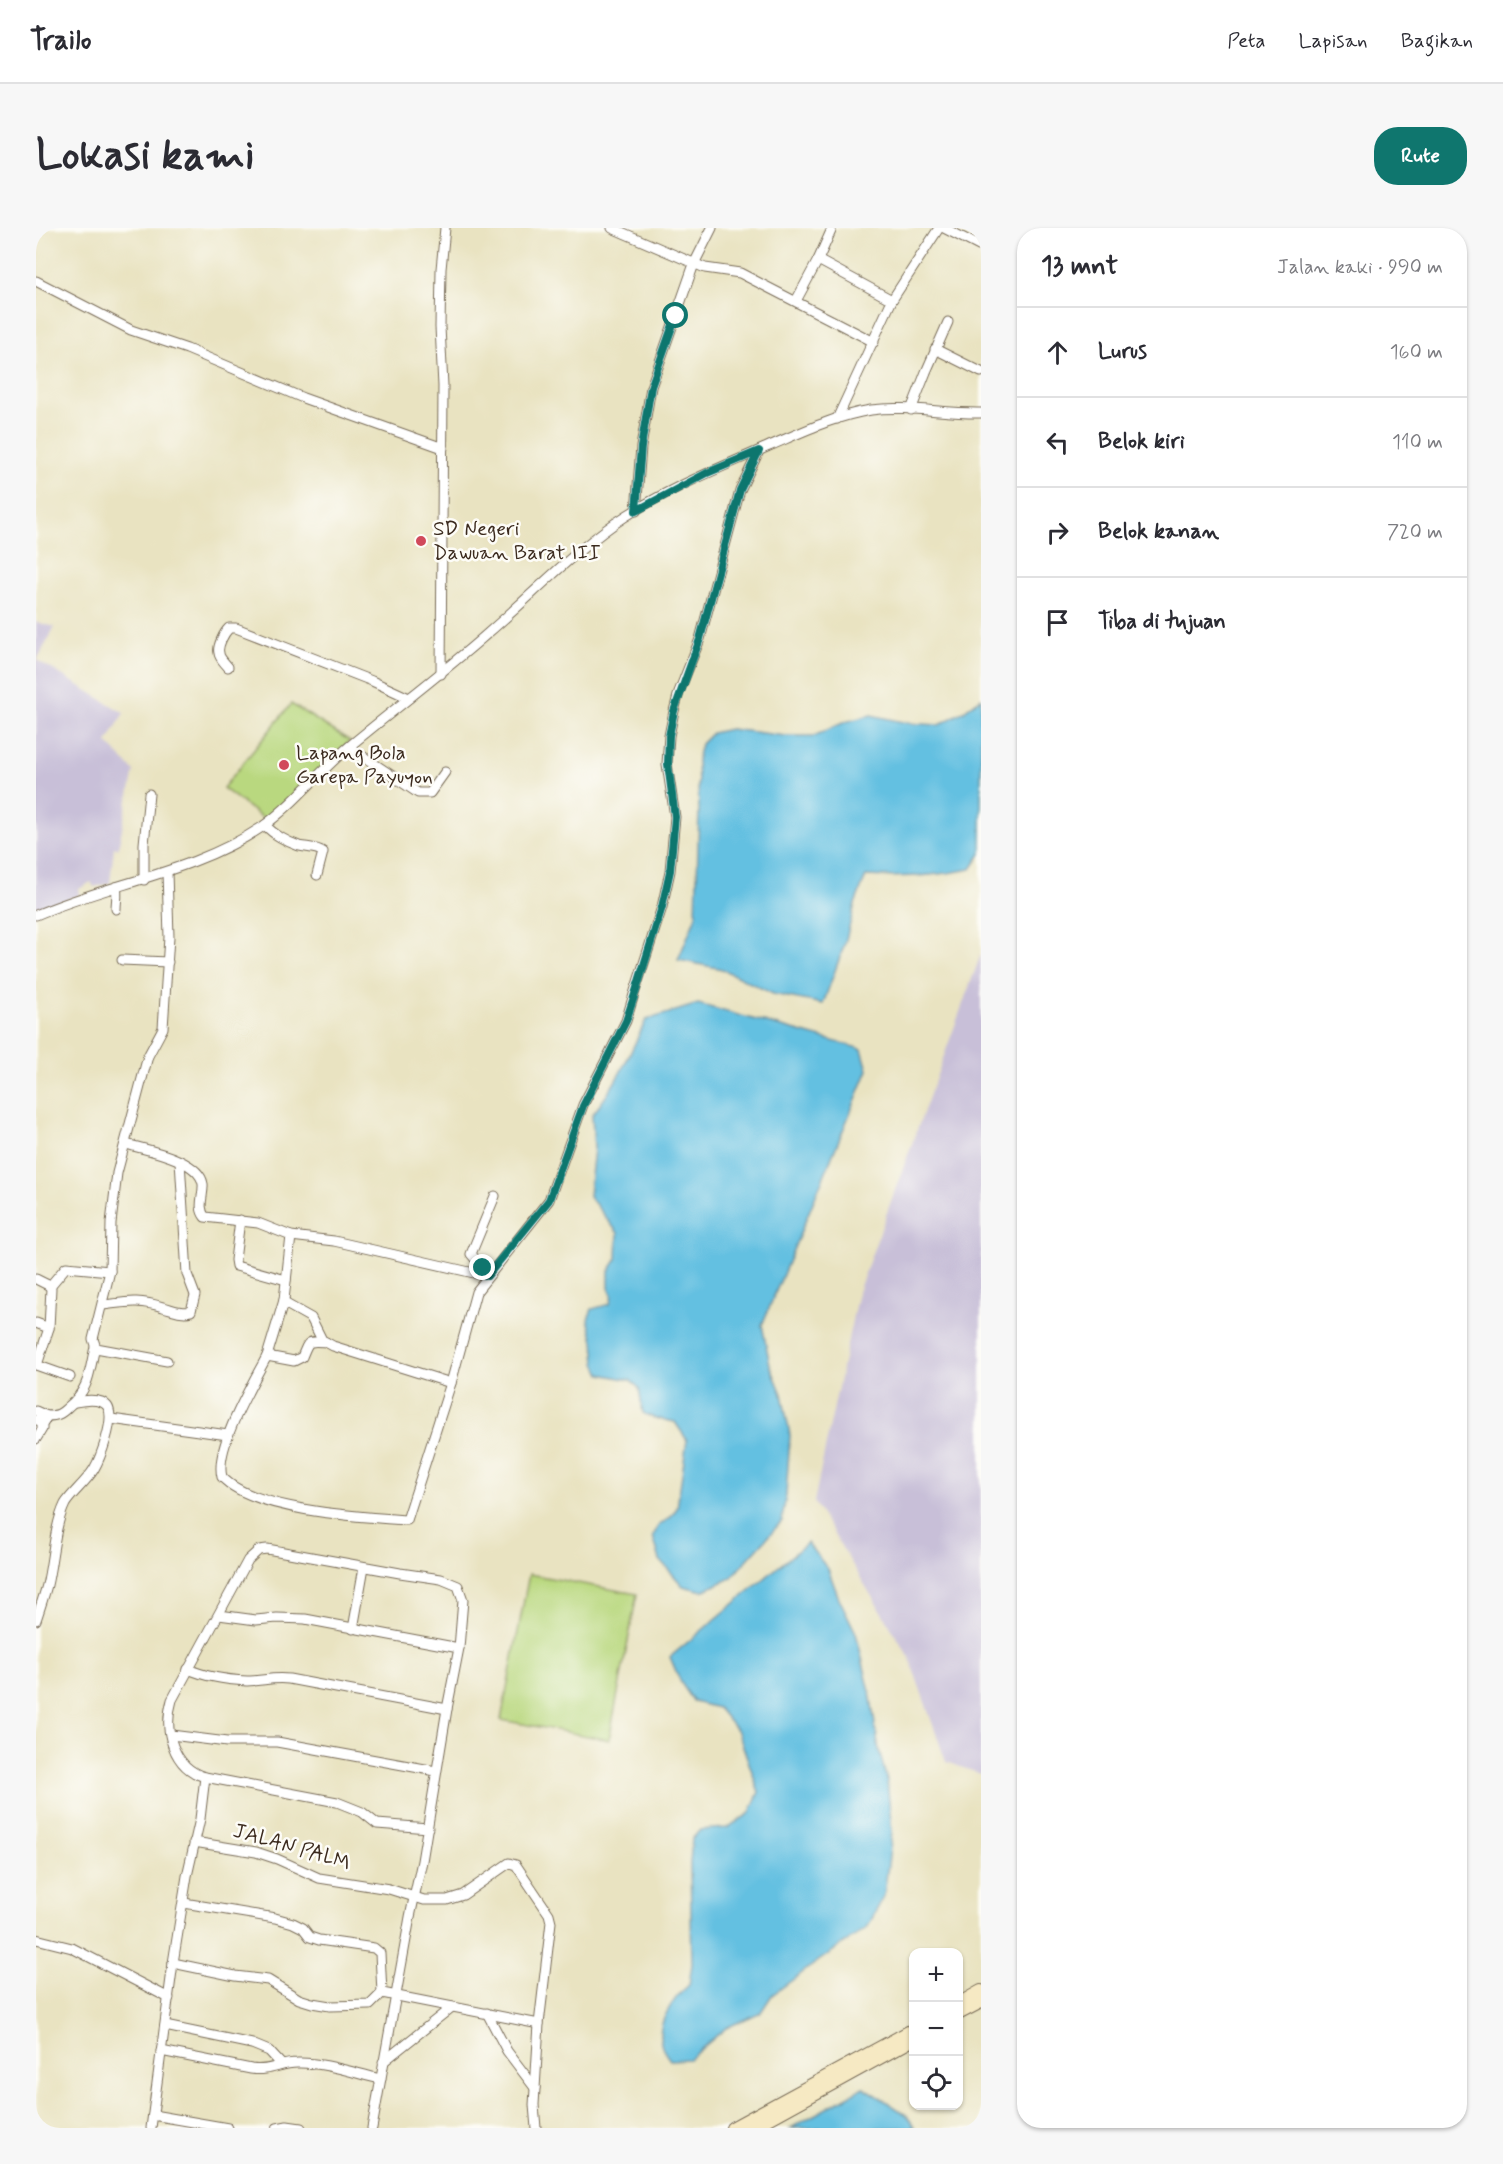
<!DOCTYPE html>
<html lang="id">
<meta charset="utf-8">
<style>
:root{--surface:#fff;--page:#f7f7f7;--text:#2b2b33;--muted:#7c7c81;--line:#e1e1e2;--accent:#0f766e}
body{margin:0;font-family:Mynerve,sans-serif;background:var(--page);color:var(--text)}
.controls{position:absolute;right:18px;bottom:18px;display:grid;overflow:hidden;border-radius:12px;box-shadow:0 2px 4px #0004}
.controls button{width:54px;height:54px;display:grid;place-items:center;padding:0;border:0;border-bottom:2px solid var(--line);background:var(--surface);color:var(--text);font:30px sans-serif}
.stop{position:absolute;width:18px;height:18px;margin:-14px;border:4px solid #0f766e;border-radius:50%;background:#fff}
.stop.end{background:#0f766e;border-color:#fff;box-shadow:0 2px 6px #0008}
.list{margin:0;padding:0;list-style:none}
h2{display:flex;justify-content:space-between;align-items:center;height:78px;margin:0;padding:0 24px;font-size:26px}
h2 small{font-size:20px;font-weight:400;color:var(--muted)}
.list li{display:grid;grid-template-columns:39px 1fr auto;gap:18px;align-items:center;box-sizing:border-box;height:90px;padding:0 24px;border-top:2px solid var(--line)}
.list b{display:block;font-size:22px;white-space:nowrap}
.list em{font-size:20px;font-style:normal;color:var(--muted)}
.icon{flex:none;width:33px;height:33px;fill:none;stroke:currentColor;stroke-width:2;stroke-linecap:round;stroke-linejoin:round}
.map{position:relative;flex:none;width:945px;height:1900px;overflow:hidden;border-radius:24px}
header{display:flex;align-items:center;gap:36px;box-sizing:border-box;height:84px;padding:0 30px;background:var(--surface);border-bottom:2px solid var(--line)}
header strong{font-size:28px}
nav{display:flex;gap:33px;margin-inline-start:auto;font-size:21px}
.intro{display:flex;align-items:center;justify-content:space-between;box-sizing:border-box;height:144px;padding:0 36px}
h1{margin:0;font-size:42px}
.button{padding:15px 27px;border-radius:24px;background:var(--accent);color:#fff;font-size:21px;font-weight:700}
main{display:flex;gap:36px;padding:0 36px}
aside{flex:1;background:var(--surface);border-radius:24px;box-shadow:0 2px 4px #0004}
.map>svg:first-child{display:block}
.industrial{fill:#c8bfd8}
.green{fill:#b9d87f;stroke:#7a814e;stroke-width:1.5}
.water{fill:#63c0e1;stroke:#4f7580;stroke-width:1.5}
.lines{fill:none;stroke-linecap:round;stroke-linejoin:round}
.street-casing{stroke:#786b57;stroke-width:11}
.secondary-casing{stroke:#786b57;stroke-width:14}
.street{stroke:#fff;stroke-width:9}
.secondary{stroke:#f6e9c3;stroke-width:12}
.route{stroke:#0f766e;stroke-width:8}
.poi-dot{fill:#d1495b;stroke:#fdfcf7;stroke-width:2}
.labels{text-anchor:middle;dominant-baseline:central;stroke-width:5;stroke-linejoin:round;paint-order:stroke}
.poi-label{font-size:21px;fill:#3b2a1e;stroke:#fdfcf7;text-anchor:start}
.street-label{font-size:21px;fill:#3b2a1e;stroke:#fdfcf7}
</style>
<header>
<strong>Trailo</strong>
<nav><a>Peta</a><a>Lapisan</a><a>Bagikan</a></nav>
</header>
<div class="intro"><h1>Lokasi kami</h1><a class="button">Rute</a></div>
<main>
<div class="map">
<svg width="945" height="1900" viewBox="0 0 945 1900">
<rect width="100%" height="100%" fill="#fdfcf7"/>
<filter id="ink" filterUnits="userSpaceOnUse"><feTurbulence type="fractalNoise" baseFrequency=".0167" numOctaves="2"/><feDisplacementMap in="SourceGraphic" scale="12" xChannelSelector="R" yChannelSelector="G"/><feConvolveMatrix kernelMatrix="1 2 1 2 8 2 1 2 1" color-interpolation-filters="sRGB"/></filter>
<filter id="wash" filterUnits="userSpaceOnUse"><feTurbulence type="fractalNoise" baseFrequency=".008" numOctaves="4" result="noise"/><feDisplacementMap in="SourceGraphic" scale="24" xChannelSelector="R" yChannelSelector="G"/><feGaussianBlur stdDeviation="1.35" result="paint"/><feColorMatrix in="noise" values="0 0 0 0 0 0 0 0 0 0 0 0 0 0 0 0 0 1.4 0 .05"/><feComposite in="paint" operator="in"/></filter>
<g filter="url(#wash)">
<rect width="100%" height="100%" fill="#e9e3c1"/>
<g class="industrial">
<polygon points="0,394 19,399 1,432 88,485 71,515 98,543 82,620 78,619 74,655 58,659 55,654 43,661 44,667 0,683"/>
<polygon points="945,726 945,1546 910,1534 873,1429 778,1274 822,1064"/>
</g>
<g class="green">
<polygon points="255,476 314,513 232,594 187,560"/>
<polygon points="493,1346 601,1366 573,1512 465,1492"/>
</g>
<g class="water">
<path d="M945,470V626L935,641C900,648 866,650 830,648L819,676L809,715L787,776L737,766L686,741L642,732L660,688L663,581L661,532L665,516L676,505L694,501L750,508H778L809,494L835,487L871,495L903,497L928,483Z"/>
<path d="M662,776L826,821L832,842L726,1097L734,1137L746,1166L754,1207L750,1267L746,1293L695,1350L667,1363L647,1358L624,1332L617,1308L623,1297L634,1290L641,1280L651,1212L639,1194L618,1190L607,1185L603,1160L594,1152L565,1146L560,1135L558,1113L552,1091L556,1081L574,1076L576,1067L573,1060V1043L581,1031L582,1005L553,968L558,920L556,887C580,858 594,826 610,792Z"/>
<path d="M771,1315L792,1341L802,1368L820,1405L834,1464L843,1522L851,1553L856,1604L848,1668L831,1700L781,1734L736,1767L725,1784L690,1800L653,1831L634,1832C631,1828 628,1824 626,1819C618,1798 637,1770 653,1757L656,1736L654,1635L656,1611L664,1602L691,1600L713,1586L723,1564L702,1504L682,1480L658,1474L645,1455L634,1429Z"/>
<polygon points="828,1859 871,1887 879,1900 755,1900"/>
</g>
</g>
<g filter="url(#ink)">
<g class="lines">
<g class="street-casing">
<g id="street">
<polyline points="576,0 669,40 704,45 838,114"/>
<polyline points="908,0 945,19"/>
<polyline points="782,32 795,3"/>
<polyline points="0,53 95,102 151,121 267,170 407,220"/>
<polyline points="760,73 782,32 856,72"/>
<polyline points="899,121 945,144"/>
<polyline points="875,182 890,144 912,94"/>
<polyline points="801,191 856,72 903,0"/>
<polyline points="600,283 605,219 615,159 658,36 676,0"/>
<path d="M192,439C189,435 183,430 183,425C181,418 188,405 193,400H200L336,453L373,470"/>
<polyline points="405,446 407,158 404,99 405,41 409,0"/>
<polyline points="313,519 382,565 394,565 409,544"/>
<path d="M229,597C237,606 251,614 263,618C271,620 280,619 287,624L281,647"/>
<polyline points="131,644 133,709 127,800 112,828 81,945 75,995 74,1043 57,1111 60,1120 131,1133"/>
<polyline points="108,652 108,616 113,566"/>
<path d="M80,659C82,666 80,673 80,681"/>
<path d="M0,687C74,655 157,645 226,599C259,576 284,542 315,517C361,479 408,444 452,405C494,369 533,328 578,296C624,264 679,242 731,219C764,205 798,188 835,182C871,177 909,186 945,185"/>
<polyline points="86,732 132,734"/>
<path d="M90,916C110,922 163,931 167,956C168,967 161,979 169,989L222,995L255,1008L298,1013L451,1048"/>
<polyline points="204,992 199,1032 200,1038 250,1052"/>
<polyline points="255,1008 248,1072 250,1076 275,1090 286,1112 297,1118 415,1155"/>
<polyline points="448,1047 447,1040 435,1026 459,968"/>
<polyline points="0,1051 12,1057 15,1060 13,1100 1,1137"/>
<polyline points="14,1058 30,1039 74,1043"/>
<path d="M67,1077C92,1074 102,1071 127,1079C136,1081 146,1086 155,1083L159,1067L151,1046L144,933"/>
<polyline points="0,1095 13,1100"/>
<path d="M290,1114C271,1113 273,1112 266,1129L258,1133L231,1128C217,1155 178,1220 186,1249C217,1283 326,1289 371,1292L415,1155L440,1064L513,972L547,877L590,793L599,763L626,679L634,643L639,589L631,536L633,508L638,483L643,464L664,411L704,262L723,223"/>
<polyline points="231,1128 248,1072"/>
<polyline points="0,1137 34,1149"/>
<polyline points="0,1183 11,1188 8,1194 0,1192"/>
<path d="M11,1188C21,1188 25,1186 32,1179C54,1161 53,1144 59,1119"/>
<polyline points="75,1191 192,1207"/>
<polyline points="0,1211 6,1201 6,1194"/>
<polyline points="183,1387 220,1392 241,1390 269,1391 423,1420"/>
<path d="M0,1392C4,1380 8,1368 11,1357C17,1332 18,1299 29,1276C35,1266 51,1253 58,1241C64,1231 67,1221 70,1211C79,1180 75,1167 39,1174"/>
<polyline points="317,1401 328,1339"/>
<path d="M152,1441C170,1449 192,1452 211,1453C227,1453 236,1449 253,1451L411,1481"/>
<polyline points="135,1507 191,1514 241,1514 400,1543"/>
<polyline points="158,1614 220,1624 241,1631 283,1650 353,1661 388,1672 411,1672 427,1667 473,1635 480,1637 513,1686 515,1694 503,1796 498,1877 500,1900"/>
<polyline points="148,1675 239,1690 257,1695 267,1700 274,1709 283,1712 338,1720 344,1725 346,1765 503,1796"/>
<polyline points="0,1711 36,1720 133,1770"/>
<polyline points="137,1735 199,1748 232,1752 263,1771 276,1775 294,1778 334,1777 346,1765"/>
<polyline points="451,1785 471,1823 499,1860"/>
<polyline points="129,1798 216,1816 233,1823 245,1836"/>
<path d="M125,1823L215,1841C234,1844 244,1835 261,1835C288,1834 318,1845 345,1851"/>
<polyline points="347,1834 416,1779"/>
<polyline points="117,1887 192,1900"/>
<polyline points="115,1900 137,1735 151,1648 164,1591 169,1549"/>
<polyline points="241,1900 251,1898 265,1900"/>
<path d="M336,1900L374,1689L386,1633L411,1481L423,1420L427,1372L422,1358L405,1351L364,1345L231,1321L223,1322L212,1332L136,1472C127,1502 137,1540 169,1549L301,1574L326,1584L341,1596L392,1600"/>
</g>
</g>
<g class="secondary-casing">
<g id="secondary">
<polyline points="922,1776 945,1763"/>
<polyline points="922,1786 945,1774"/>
<polyline points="696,1900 878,1801"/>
<polyline points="716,1900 878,1811"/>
</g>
</g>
<use href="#street" class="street"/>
<use href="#secondary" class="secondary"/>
</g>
</g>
<g class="lines" filter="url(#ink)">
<polyline class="route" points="447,1040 448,1047 451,1048 513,972 547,878 590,793 600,763 626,679 634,643 639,589 632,536 633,508 638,483 664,411 704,262 723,223 671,245 600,283 605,219 615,159 640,88"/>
</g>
<g class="poi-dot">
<circle cx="385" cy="313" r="6"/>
<circle cx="248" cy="537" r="6"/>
</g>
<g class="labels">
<g class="poi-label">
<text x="397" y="301">SD Negeri<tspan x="397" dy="24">Dawuan Barat III</tspan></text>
<text x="260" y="525">Lapang Bola<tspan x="260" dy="24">Garepa Payuyon</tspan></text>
</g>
<g class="street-label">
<text transform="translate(256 1619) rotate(16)">JALAN PALM</text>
</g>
</g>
</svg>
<div class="controls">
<button>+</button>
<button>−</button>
<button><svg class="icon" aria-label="locate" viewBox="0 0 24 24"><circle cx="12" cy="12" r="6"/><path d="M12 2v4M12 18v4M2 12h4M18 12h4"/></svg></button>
</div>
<div class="stop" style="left:640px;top:88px"></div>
<div class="stop end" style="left:447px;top:1040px"></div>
</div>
<aside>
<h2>13 mnt<small>Jalan kaki · 990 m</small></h2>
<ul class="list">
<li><svg class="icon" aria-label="ahead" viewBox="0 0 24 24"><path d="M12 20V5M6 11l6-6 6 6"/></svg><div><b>Lurus</b></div><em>160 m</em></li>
<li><svg class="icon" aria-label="left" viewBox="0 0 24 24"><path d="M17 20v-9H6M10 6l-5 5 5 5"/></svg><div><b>Belok kiri</b></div><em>110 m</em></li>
<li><svg class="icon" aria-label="right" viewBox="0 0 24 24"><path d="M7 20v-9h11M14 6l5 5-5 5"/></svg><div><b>Belok kanan</b></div><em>720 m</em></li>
<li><svg class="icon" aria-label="arrive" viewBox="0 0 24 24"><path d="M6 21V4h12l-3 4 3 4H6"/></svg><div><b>Tiba di tujuan</b></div></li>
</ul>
</aside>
</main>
